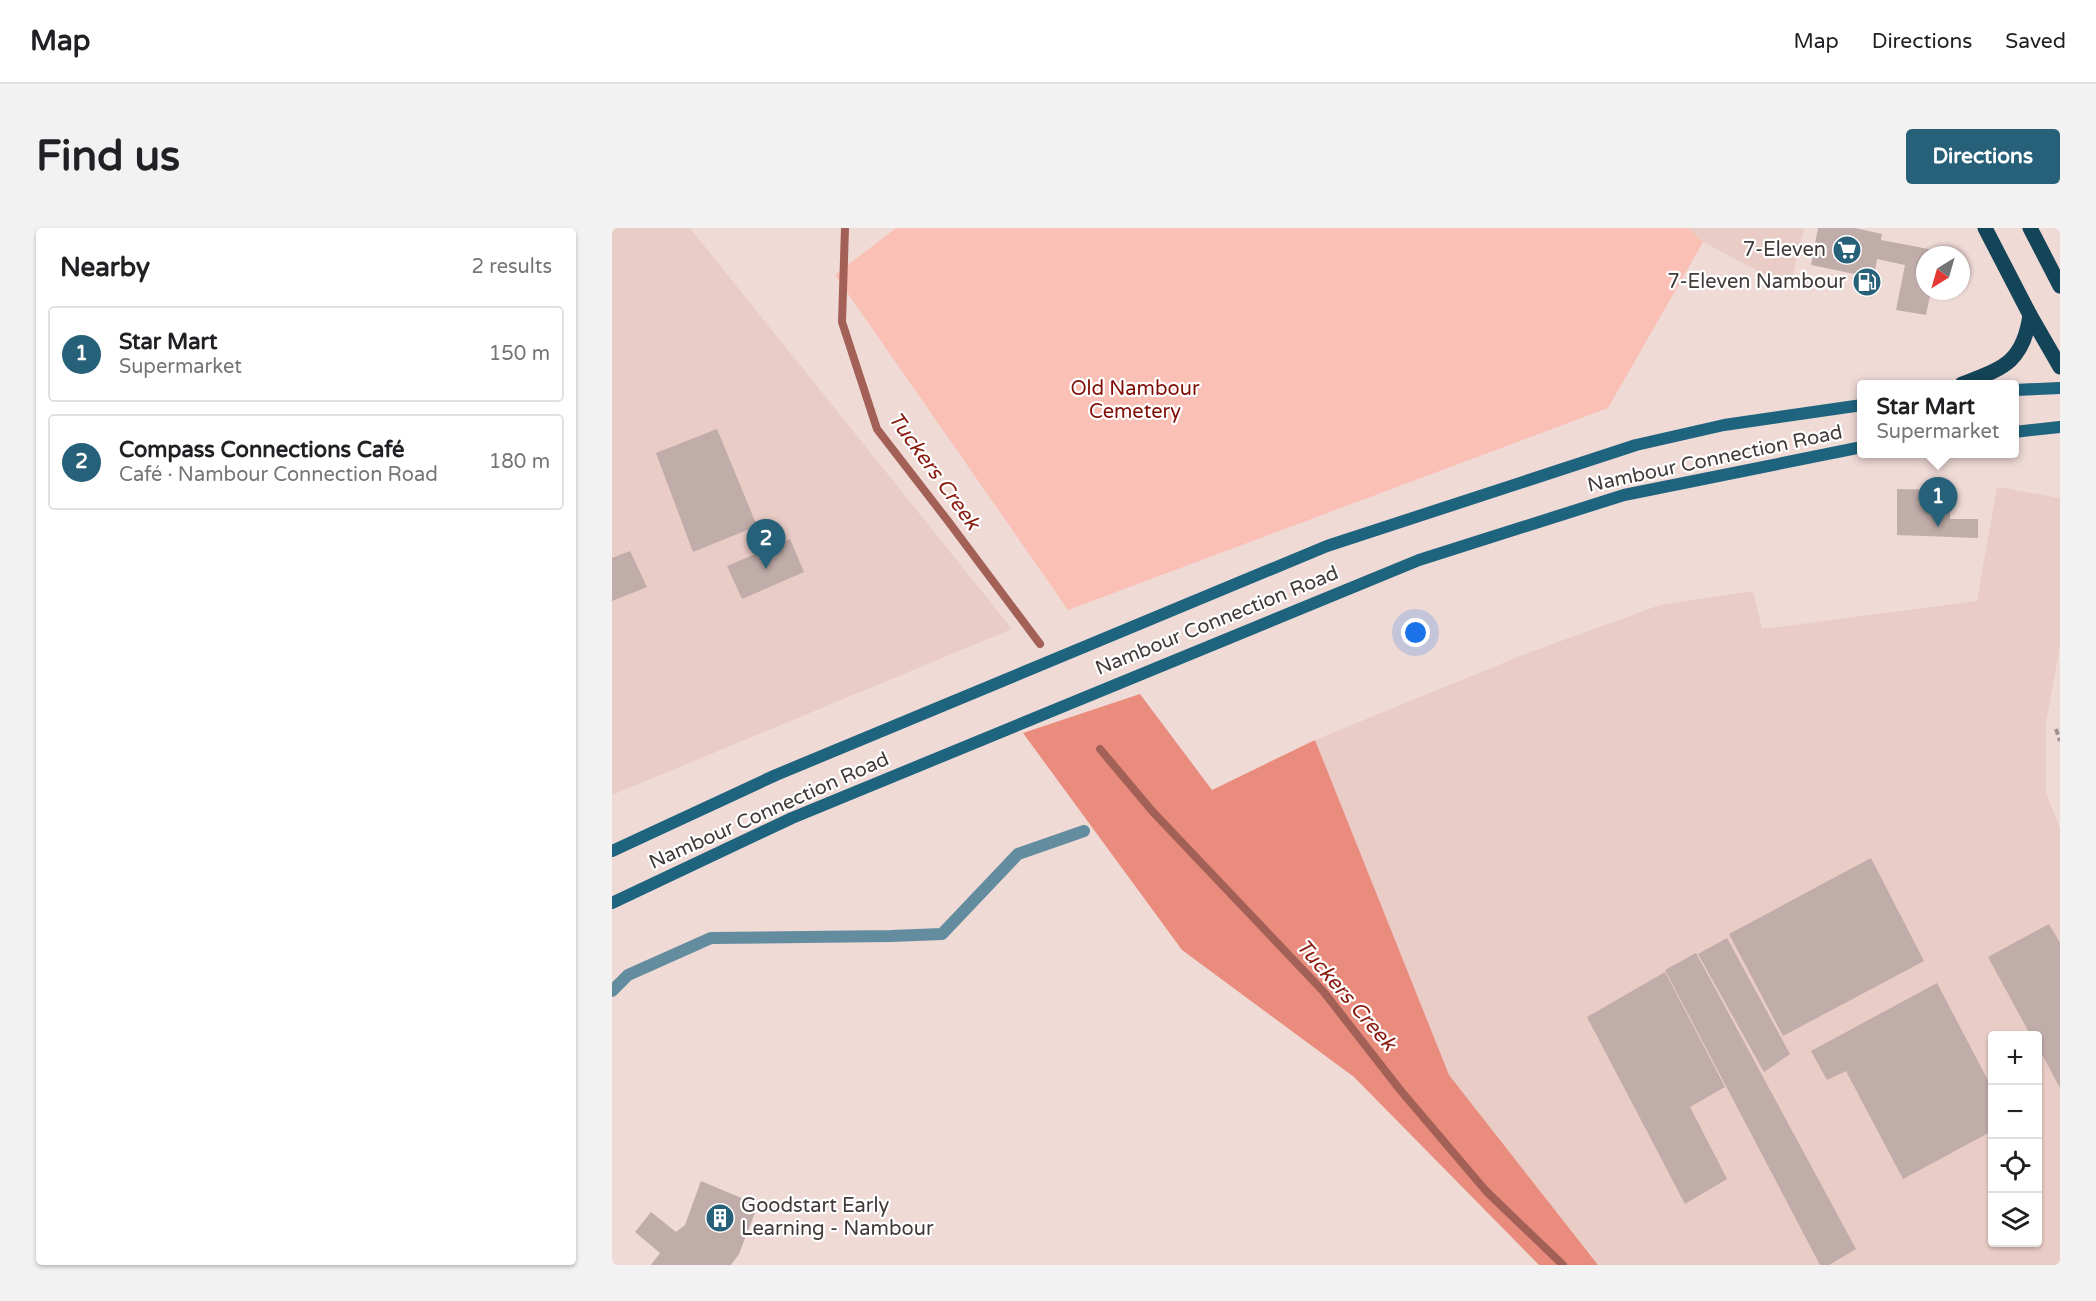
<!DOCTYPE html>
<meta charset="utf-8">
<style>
:root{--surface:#fff;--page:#f2f2f2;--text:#202124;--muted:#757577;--line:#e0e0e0;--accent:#266179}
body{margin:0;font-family:"Varela Round",sans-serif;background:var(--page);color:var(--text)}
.controls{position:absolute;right:18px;bottom:18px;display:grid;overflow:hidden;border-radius:6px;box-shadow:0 2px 4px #0004}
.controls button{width:54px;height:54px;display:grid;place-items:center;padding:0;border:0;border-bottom:2px solid var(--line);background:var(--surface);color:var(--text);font:30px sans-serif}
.compass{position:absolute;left:1304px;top:18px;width:54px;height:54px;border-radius:50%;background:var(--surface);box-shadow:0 2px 4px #0004;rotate:217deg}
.you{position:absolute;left:804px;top:405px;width:21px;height:21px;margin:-15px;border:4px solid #fff;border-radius:50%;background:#1a73e8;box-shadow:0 0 0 9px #1a73e833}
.badge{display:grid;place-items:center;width:39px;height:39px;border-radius:50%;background:var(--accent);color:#fff;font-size:20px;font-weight:700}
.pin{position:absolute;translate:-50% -50px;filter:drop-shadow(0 2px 3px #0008)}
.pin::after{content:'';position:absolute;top:32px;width:21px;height:18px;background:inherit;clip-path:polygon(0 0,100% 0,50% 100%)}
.popup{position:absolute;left:1245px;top:152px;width:162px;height:78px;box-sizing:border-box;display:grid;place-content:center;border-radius:6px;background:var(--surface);filter:drop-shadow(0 2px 4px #0005);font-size:20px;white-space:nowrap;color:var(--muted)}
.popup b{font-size:22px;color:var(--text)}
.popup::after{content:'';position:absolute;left:50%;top:100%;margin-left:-12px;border:12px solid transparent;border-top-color:var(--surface)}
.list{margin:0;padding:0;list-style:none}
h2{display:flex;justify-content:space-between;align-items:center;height:78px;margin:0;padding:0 24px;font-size:26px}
h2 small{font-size:20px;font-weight:400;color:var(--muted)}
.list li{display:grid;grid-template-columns:39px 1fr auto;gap:18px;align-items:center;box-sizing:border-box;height:96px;margin:0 12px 12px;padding:0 12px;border:2px solid var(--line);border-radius:6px}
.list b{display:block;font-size:22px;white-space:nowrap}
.list p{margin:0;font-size:20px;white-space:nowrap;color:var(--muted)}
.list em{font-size:20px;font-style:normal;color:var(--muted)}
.icon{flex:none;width:33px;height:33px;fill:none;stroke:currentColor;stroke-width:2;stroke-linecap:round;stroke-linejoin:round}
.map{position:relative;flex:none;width:1448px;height:1037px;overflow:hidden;border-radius:6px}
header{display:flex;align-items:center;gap:36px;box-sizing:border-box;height:84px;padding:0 30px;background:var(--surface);border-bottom:2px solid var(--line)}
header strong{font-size:28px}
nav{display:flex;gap:33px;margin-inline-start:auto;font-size:21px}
.intro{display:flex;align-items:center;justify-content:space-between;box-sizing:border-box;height:144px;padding:0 36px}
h1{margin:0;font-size:42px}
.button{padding:15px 27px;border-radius:6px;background:var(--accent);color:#fff;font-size:21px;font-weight:700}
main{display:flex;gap:36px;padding:0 36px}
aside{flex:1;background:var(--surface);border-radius:6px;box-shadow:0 2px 4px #0004}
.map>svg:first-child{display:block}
.built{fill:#e9ccc6;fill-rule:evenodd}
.green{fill:#fabfb5}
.forest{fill:#ea8c7d}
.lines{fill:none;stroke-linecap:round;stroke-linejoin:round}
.stream{stroke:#a36056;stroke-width:8}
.building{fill:#c0aca9}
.path{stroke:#a29390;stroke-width:4;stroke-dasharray:6 3;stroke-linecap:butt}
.lane{stroke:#648c9f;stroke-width:12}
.secondary{stroke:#1f647f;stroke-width:12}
.primary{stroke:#144457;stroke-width:15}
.labels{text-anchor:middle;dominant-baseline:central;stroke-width:4.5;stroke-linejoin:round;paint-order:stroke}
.poi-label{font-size:20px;fill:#423a39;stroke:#fff;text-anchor:end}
.park-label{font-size:20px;fill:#800e06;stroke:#fff}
.street-label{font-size:20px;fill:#423a39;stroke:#fff}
.water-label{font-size:21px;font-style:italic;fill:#8a1b11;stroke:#fff}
</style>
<header>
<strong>Map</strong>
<nav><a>Map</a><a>Directions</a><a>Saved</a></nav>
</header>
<div class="intro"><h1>Find us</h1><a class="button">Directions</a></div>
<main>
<aside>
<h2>Nearby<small>2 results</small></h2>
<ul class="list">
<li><span class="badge">1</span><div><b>Star Mart</b><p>Supermarket</p></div><em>150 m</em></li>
<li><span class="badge">2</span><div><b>Compass Connections Café</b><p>Café · Nambour Connection Road</p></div><em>180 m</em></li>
</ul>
</aside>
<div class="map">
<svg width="1448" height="1037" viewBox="0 0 1448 1037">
<rect width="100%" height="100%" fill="#efdad6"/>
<g class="built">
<polygon points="0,0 78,0 400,401 0,567"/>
<polygon points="1076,0 1192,0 1178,60 1091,14"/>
<path d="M1385,259L1448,270V417L1434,495V564L1448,601V1037H986L837,848L703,512L913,426L1048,377L1141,363L1150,401L1365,373ZM1380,808H1426V1014H1380Z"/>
</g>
<polygon class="green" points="284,0 1076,0 1091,14 996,180 456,382 223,47"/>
<polygon class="forest" points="528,466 600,562 703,512 837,847 986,1037 927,1037 742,849 570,722 411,505"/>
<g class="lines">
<g class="stream">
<polyline points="233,0 230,94 265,201 336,293 428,416"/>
<polyline points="488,521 541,584 711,763 789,863 874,963 951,1037"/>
</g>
</g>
<g class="building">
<polygon points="1206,0 1243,0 1270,6 1269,12 1327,23 1326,27 1313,27 1313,63 1319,63 1314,87 1284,82 1293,37 1265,31 1262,50 1199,37"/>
<polygon points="105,201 145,298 81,324 44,225"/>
<polygon points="1285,261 1338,262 1338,291 1366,291 1366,310 1285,307"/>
<polygon points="178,311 192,344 130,371 115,338"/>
<polygon points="18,323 35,359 0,373 0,330"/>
<polygon points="1259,630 1312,733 1171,808 1117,706"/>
<polygon points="1437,696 1448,715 1448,860 1426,819 1426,808 1419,808 1376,729"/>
<polygon points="1115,710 1178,826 1152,844 1086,726"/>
<polygon points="1084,725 1244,1021 1217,1037 1208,1037 1053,742"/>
<polygon points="1053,744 1113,859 1078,879 1115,951 1073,976 975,789"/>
<polygon points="1325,755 1380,860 1380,903 1291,951 1234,843 1215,852 1199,823"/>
<polygon points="89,953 146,977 127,1026 119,1037 39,1037 48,1025 23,1004 39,984 64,1004 73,997"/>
</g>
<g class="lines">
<polyline class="path" points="1444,501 1448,513"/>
<polyline class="lane" points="0,763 16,747 99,710 279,708 330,706 406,626 472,603"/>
<g class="secondary">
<polyline points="1402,162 1448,160"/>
<polyline points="1402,204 1448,199"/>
<polyline points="0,623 164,547 715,318 1024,217 1112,197 1250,177"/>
<polyline points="0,675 180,590 807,332 1012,267 1250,219"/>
</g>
<g class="primary">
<polyline points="1373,0 1418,87 1448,139"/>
<polyline points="1418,0 1448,58"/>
<path d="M1350,156C1391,140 1411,135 1418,87"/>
</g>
</g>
<defs>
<g id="supermarket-disc" transform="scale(1.5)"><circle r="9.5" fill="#266179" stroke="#fff"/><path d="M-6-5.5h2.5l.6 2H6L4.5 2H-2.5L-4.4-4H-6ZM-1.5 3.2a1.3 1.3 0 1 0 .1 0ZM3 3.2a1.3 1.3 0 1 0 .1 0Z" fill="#fff"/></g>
<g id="fuel-disc" transform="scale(1.5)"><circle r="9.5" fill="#266179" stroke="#fff"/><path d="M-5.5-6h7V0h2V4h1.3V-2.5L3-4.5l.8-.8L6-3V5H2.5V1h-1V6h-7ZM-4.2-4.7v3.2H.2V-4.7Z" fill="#fff"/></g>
<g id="building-disc" transform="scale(1.5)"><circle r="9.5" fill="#266179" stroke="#fff"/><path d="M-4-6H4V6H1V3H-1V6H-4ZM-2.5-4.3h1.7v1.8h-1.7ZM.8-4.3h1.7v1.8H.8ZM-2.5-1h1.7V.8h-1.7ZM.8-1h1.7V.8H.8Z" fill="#fff"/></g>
</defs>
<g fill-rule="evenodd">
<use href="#supermarket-disc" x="1235" y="22"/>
<use href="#fuel-disc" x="1255" y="54"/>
<use href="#building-disc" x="108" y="990"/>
</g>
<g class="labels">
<g class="poi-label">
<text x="1214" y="22">7-Eleven</text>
<text x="1234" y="54">7-Eleven Nambour</text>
<text x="129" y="978" text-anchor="start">Goodstart Early<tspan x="129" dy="23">Learning - Nambour</tspan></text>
</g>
<g class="park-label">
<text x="523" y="161">Old Nambour<tspan x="523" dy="23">Cemetery</tspan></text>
</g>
<g class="street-label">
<text transform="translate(1103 231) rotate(-12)">Nambour Connection Road</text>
<text transform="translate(605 393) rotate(-22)">Nambour Connection Road</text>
<text transform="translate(157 583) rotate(-24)">Nambour Connection Road</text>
</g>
<g class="water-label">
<text transform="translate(322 243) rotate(54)">Tuckers Creek</text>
<text transform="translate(734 767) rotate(49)">Tuckers Creek</text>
</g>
</g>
</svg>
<div class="controls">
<button>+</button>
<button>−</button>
<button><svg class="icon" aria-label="locate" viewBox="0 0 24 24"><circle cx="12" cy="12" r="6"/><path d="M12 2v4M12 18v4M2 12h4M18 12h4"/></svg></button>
<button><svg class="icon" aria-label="layers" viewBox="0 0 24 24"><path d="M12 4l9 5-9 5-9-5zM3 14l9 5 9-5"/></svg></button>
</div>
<svg class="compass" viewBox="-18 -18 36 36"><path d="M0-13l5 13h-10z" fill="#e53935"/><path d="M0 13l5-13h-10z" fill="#757577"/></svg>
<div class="you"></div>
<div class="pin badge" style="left:1326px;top:299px">1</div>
<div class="popup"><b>Star Mart</b>Supermarket</div>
<div class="pin badge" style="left:154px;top:341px">2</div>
</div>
</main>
